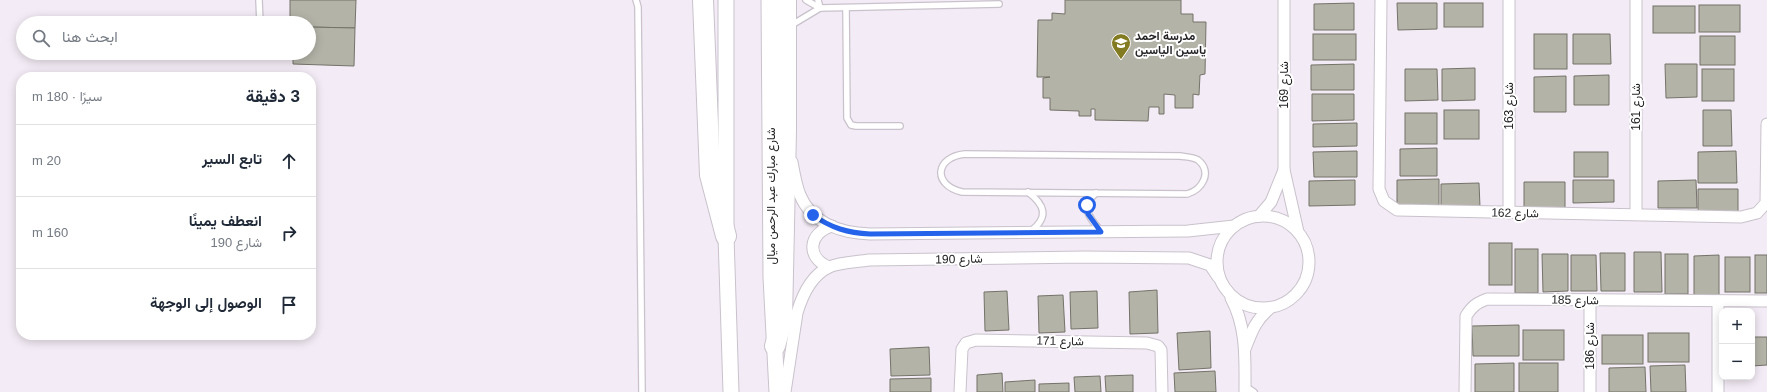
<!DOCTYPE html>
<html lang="ar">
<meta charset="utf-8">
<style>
:root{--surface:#fff;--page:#f6f6f7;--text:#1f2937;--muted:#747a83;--line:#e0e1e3}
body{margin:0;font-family:Helvetica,Vazirmatn,sans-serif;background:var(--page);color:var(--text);direction:rtl}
.controls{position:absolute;right:12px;bottom:12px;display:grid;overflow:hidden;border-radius:8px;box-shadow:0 2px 10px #0003}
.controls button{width:36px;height:36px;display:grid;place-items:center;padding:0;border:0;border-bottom:1px solid var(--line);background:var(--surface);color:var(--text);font:20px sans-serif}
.stop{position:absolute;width:12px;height:12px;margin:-9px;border:3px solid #2563eb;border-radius:50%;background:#fff}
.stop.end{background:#2563eb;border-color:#fff;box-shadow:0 1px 4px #0008}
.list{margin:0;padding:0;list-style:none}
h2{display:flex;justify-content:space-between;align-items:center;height:52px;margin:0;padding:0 16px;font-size:17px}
h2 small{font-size:13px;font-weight:400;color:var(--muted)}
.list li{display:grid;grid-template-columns:26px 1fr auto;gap:12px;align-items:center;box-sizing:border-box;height:72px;padding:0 16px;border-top:1px solid var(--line)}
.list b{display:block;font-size:15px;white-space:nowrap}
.list p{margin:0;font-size:13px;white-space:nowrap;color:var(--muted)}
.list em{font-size:13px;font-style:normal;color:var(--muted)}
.icon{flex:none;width:22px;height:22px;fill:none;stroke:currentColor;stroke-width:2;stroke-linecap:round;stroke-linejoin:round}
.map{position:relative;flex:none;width:1767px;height:392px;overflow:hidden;direction:ltr}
.search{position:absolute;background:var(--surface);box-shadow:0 2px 10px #0003;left:16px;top:16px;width:300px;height:44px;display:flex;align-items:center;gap:10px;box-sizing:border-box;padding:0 14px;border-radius:22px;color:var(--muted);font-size:15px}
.panel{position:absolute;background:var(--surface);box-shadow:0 2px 10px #0003;left:16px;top:72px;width:300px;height:268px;border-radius:16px;direction:rtl}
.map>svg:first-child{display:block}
.building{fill:#b4b3a8;stroke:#747369}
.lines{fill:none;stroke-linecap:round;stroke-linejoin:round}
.lane-casing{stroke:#c9c2cc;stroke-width:8}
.street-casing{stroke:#c9c2cc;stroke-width:13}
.secondary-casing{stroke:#c9c2cc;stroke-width:17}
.highway-casing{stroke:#c9c2cc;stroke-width:22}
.lane{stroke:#fff;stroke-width:5.5}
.street{stroke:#fff;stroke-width:11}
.secondary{stroke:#fff;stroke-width:15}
.highway{stroke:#fff;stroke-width:20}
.route{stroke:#2563eb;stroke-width:5}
.labels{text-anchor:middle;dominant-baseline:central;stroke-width:4;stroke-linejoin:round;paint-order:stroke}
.poi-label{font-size:12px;font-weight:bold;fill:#252326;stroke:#fff;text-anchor:start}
.street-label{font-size:12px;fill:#252326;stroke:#fff}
</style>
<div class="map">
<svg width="1767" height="392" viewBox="0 0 1767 392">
<rect width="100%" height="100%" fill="#f3ebf5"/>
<g class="building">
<polygon points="290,0 356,0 355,28 309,27 309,23 290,23"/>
<polygon points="1065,0 1181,0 1181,14 1193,14 1193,22 1206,22 1205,74 1200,75 1199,95 1193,94 1193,108 1175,108 1175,95 1164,94 1164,114 1159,114 1159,107 1149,107 1148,121 1095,120 1095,109 1091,109 1091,116 1079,116 1079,111 1050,110 1050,98 1043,98 1043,78 1050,77 1037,77 1038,20 1052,20 1052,13 1065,14"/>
<polygon points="1354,3 1354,30 1314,30 1314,4"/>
<polygon points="1397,3 1437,3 1437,29 1398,30"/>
<rect x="1444" y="3" width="39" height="24"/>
<rect x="1699" y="5" width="41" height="27"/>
<rect x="1653" y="6" width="42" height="27"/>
<polygon points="309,27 355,28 354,66 293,64 293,53 309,53"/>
<rect x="1313" y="34" width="43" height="26"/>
<rect x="1534" y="34" width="33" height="35"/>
<polygon points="1573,34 1610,34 1611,64 1573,64"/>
<rect x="1700" y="36" width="35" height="29"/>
<polygon points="1354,64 1354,90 1311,90 1311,65"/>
<polygon points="1665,64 1697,64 1697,97 1666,98"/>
<polygon points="1475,68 1475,100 1442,101 1442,69"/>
<polygon points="1405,69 1437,69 1438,100 1405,101"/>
<rect x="1702" y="69" width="32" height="32"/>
<polygon points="1609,75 1609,105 1574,105 1574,76"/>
<polygon points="1566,76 1566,112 1534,112 1534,77"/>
<polygon points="1312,94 1354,94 1354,120 1312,121"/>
<rect x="1444" y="110" width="35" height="29"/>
<polygon points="1703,110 1731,110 1732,146 1703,146"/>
<rect x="1405" y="113" width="32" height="31"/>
<polygon points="1357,123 1357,146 1313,147 1313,124"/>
<polygon points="1437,148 1437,176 1400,176 1400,149"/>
<polygon points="1357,151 1357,177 1314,177 1313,152"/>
<polygon points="1736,151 1737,183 1698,183 1698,152"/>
<rect x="1574" y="152" width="34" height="25"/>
<polygon points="1439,179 1439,205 1397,206 1397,180"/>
<polygon points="1355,180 1355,205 1309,206 1309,181"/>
<polygon points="1573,180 1614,180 1614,202 1573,203"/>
<polygon points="1696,180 1697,208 1658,208 1658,181"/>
<polygon points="1524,182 1565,182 1565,208 1524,209"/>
<polygon points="1479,183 1480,207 1441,208 1441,184"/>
<polygon points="1698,189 1738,189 1738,212 1698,213"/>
<rect x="1489" y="243" width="23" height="42"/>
<rect x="1515" y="249" width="23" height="44"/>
<polygon points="1634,252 1661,252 1662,292 1634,292"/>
<polygon points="1600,253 1625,253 1625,291 1601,291"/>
<polygon points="1542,254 1568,254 1568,291 1543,292"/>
<rect x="1665" y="254" width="23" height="40"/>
<polygon points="1571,255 1596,255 1597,291 1571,291"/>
<polygon points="1719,255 1719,295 1694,295 1694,256"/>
<rect x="1755" y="255" width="12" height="38"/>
<rect x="1725" y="257" width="25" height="35"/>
<polygon points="1157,290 1158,333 1130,334 1129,292"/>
<polygon points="1007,291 1009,330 985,331 984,292"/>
<polygon points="1097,291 1098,328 1071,329 1070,292"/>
<polygon points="1063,295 1065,332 1039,333 1038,296"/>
<polygon points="1519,325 1519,356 1473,356 1472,326"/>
<rect x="1523" y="330" width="41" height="30"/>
<polygon points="1210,331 1211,368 1179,370 1177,333"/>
<rect x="1648" y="333" width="41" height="29"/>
<rect x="1602" y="335" width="41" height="29"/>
<polygon points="1752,337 1767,337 1767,365 1752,366"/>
<polygon points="929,347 930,375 891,376 890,349"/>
<polygon points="1514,363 1514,392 1475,392 1475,364"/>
<rect x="1519" y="363" width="39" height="29"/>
<polygon points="1685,365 1686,392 1651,392 1650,366"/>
<polygon points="1645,367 1646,392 1609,392 1609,368"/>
<polygon points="1215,371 1216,392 1175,392 1174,373"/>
<polygon points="1002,373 1003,392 977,392 977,375"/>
<polygon points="1133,375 1133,392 1106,392 1105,376"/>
<polygon points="1100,376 1101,392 1075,392 1074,377"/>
<polygon points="931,378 931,392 890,392 890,379"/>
<polygon points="1035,380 1035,392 1005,392 1005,382"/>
<polygon points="1069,383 1069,392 1039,392 1039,384"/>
</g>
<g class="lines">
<g class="lane-casing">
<g id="lane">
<polyline points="259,0 260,23"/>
<polyline points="636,0 638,7 642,392"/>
<polyline points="806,0 820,8"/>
<polyline points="818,0 820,8"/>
<polyline points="846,8 847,118 851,125 856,126 900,126"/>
<polyline points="790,26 820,8 999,4"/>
<path d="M965,154L1180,156C1186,157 1193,157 1198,160C1213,172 1202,190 1187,194L962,192C932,185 935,157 965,154Z"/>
<path d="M1028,192C1045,205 1049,217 1031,231"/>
<path d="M1096,193C1080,207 1089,218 1101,231"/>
<polyline points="1245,386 1254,392"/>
</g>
</g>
<g class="street-casing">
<g id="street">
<polyline points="1284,0 1284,170 1298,232"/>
<polyline points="1381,0 1379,189 1384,201 1397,210 1741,217 1757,213 1766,203 1767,124"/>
<polyline points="1509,0 1509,213"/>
<polyline points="1636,0 1636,214"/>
<path d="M792,162C794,173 796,185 800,195C812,224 842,233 870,234L1188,231L1234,226"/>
<circle cx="1263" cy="262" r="46"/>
<polyline points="1259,216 1271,202 1284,170"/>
<path d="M829,267C806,258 808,233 832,226"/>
<path d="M1231,298C1247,327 1245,360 1245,392"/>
<path d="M1245,349C1252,331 1255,321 1270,308"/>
<path d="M785,392L797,313C802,296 812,275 829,267C841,262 857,262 869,260L1084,257L1189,258L1210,265L1218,277"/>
<polyline points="960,392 962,349 966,343 976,340 1147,343 1158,346 1161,350 1162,392"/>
<path d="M1465,392L1466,316C1472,306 1477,303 1487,299L1767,301"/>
<polyline points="1590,392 1590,301"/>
<polyline points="1718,392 1718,301"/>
</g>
</g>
<g class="secondary-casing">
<g id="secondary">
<polyline points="726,0 726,236 731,392"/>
<polyline points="769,0 771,277 777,392"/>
</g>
</g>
<g class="highway-casing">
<g id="highway">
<polyline points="703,0 710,175 726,236"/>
<polyline points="775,346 782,320 786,131 786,0"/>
</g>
</g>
<use href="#lane" class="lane"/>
<use href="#street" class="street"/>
<use href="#secondary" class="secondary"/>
<use href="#highway" class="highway"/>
</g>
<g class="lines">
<path class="route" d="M813,215C831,228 848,233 870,234L1101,232L1088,214L1087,205"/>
</g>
<defs>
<g id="school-pin" transform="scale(1)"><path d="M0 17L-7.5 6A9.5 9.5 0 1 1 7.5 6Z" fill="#837b21" stroke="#fff"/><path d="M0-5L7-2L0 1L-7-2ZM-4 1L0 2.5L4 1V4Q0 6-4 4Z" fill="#fff"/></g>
</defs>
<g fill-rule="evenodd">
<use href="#school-pin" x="1121" y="43"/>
</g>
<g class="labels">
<g class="poi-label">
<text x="1135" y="36">مدرسة احمد<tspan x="1135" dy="14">ياسين الياسين</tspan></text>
</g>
<g class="street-label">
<text transform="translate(1284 85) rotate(-90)">شارع 169</text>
<text transform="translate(1509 106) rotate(-90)">شارع 163</text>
<text transform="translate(1636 107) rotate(-90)">شارع 161</text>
<text transform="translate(771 196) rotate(-90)">شارع مبارك عبد الرحمن ميال</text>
<text transform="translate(1515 213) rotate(1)">شارع 162</text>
<text transform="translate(959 259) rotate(-1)">شارع 190</text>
<text transform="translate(1575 300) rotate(1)">شارع 185</text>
<text transform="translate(1060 341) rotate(1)">شارع 171</text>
<text transform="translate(1590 346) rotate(-90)">شارع 186</text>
</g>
</g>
</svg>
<div class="controls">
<button>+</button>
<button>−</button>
</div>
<div class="stop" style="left:1087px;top:205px"></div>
<div class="stop end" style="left:813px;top:215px"></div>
<div class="search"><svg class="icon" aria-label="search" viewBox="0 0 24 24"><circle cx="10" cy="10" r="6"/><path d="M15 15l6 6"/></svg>ابحث هنا</div>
<section class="panel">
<h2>3 دقيقة<small>سيرًا · 180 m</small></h2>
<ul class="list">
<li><svg class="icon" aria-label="ahead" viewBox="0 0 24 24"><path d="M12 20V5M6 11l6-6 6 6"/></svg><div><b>تابع السير</b></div><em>20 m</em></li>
<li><svg class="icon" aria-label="right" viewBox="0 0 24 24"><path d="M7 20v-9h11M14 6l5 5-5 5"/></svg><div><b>انعطف يمينًا</b><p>شارع 190</p></div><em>160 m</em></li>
<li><svg class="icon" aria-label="arrive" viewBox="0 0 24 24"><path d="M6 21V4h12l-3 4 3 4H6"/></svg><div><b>الوصول إلى الوجهة</b></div></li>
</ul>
</section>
</div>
